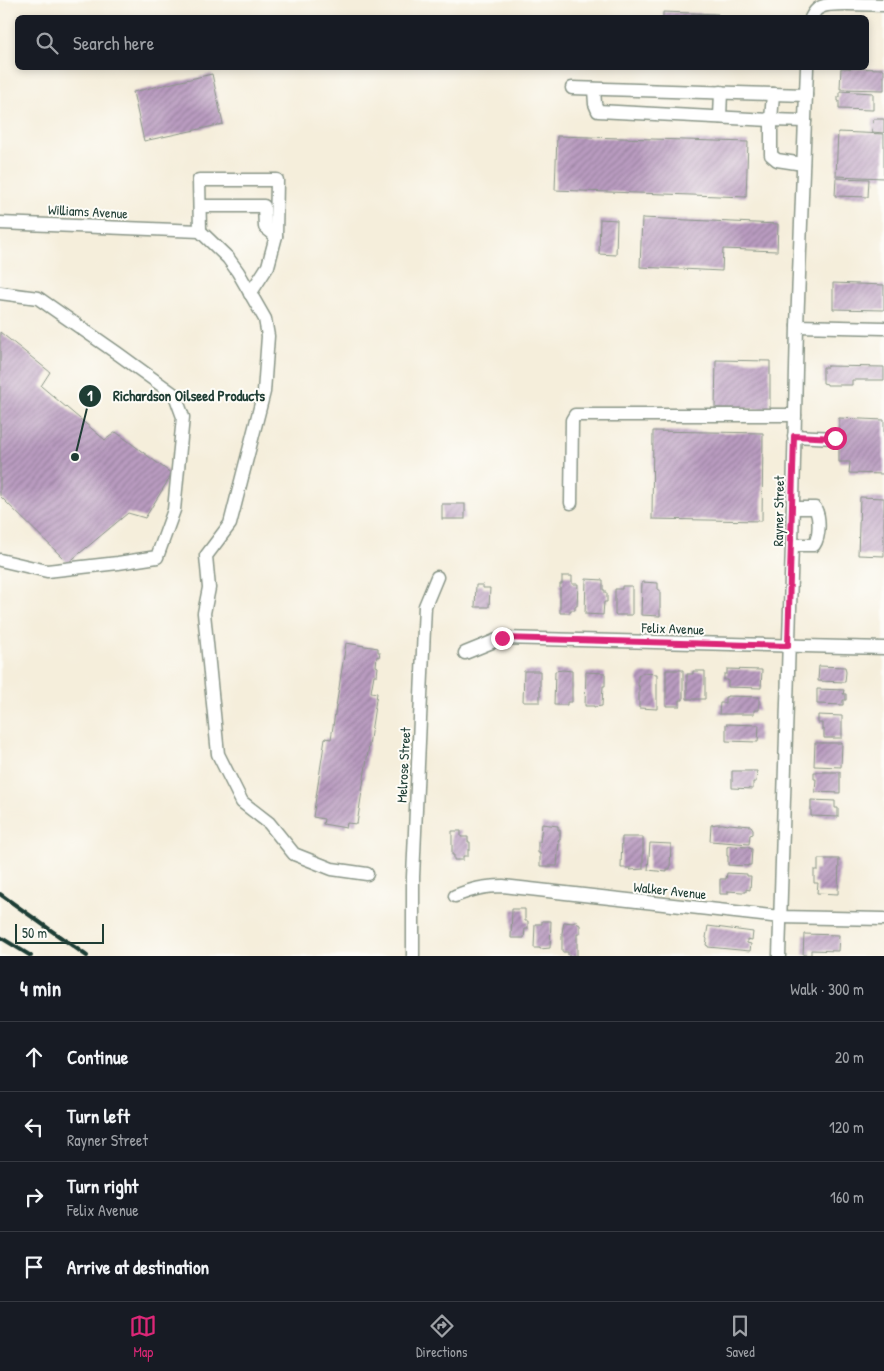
<!DOCTYPE html>
<meta charset="utf-8">
<style>
:root{--surface:#171b24;--page:#20242c;--text:#f1f3f6;--muted:#9ea1a6;--line:#363941;--accent:#db2777}
body{margin:0;font-family:"Patrick Hand",sans-serif;background:var(--page);color:var(--text)}
.scale{position:absolute;left:15px;bottom:12px;width:89px;box-sizing:border-box;padding-left:5px;border:2px solid #1f3d34;border-top:0;font-size:14px;line-height:18px;white-space:nowrap;color:#1f3d34;-webkit-text-stroke:4px #fdfcf7;paint-order:stroke}
.stop{position:absolute;width:15px;height:15px;margin:-11px;border:4px solid #db2777;border-radius:50%;background:#fff}
.stop.end{background:#db2777;border-color:#fff;box-shadow:0 1px 5px #0008}
.list{margin:0;padding:0;list-style:none}
h2{display:flex;justify-content:space-between;align-items:center;height:65px;margin:0;padding:0 20px;font-size:21px}
h2 small{font-size:16px;font-weight:400;color:var(--muted)}
.list li{display:grid;grid-template-columns:32px 1fr auto;gap:15px;align-items:center;box-sizing:border-box;height:70px;padding:0 20px;border-top:1px solid var(--line)}
.list b{display:block;font-size:19px;white-space:nowrap}
.list p{margin:0;font-size:16px;white-space:nowrap;color:var(--muted)}
.list em{font-size:16px;font-style:normal;color:var(--muted)}
.icon{flex:none;width:28px;height:28px;fill:none;stroke:currentColor;stroke-width:2;stroke-linecap:round;stroke-linejoin:round}
.map{position:relative;flex:none;width:884px;height:956px;overflow:hidden}
.search{position:absolute;background:var(--surface);box-shadow:0 2px 8px #0003;left:15px;right:15px;top:15px;height:55px;display:flex;align-items:center;gap:12px;box-sizing:border-box;padding:0 18px;border-radius:8px;color:var(--muted);font-size:19px}
.sheet{height:345px;background:var(--surface)}
nav{display:flex;justify-content:space-around;align-items:center;box-sizing:border-box;height:70px;border-top:1px solid var(--line);background:var(--surface);font-size:14px;color:var(--muted)}
nav a{display:grid;justify-items:center;gap:2px}
nav .on{color:var(--accent)}
.map>svg:first-child{display:block}
.building{fill:url(#building-hatch)}
.lines{fill:none;stroke-linecap:round;stroke-linejoin:round}
.minor-casing{stroke:#8a9688;stroke-width:15}
.minor{stroke:#fff;stroke-width:12}
.rail{stroke:#1f3d34;stroke-width:4}
.route{stroke:#db2777;stroke-width:6}
.labels{text-anchor:middle;dominant-baseline:central;stroke-width:4;stroke-linejoin:round;paint-order:stroke}
.street-label{font-size:14px;fill:#1f3d34;stroke:#fdfcf7}
.leader{fill:none;stroke:#1f3d34;stroke-width:2}
.callout-dot{fill:#1f3d34;stroke:#fdfcf7;stroke-width:2}
.mark-label{font-size:15px;text-anchor:middle;font-weight:bold;fill:#fff}
.callout-label{font-size:15px;text-anchor:middle;font-weight:bold;fill:#1f3d34;stroke:#fdfcf7;stroke-width:4;stroke-linejoin:round;paint-order:stroke}
</style>
<div class="map">
<svg width="884" height="956" viewBox="0 0 884 956">
<defs>
<pattern id="building-hatch" width="6" height="6" patternUnits="userSpaceOnUse" patternTransform="scale(1.25)"><rect width="6" height="6" fill="#b99bc0"/><path d="M-1 1l2-2M0 6l6-6M5 7l2-2" fill="none" stroke="#96809d"/></pattern>
</defs>
<rect width="100%" height="100%" fill="#fdfcf7"/>
<filter id="ink" filterUnits="userSpaceOnUse"><feTurbulence type="fractalNoise" baseFrequency=".02" numOctaves="2"/><feDisplacementMap in="SourceGraphic" scale="10" xChannelSelector="R" yChannelSelector="G"/><feConvolveMatrix kernelMatrix="1 2 1 2 8 2 1 2 1" color-interpolation-filters="sRGB"/></filter>
<filter id="wash" filterUnits="userSpaceOnUse"><feTurbulence type="fractalNoise" baseFrequency=".0096" numOctaves="4" result="noise"/><feDisplacementMap in="SourceGraphic" scale="20" xChannelSelector="R" yChannelSelector="G"/><feGaussianBlur stdDeviation="1.12" result="paint"/><feColorMatrix in="noise" values="0 0 0 0 0 0 0 0 0 0 0 0 0 0 0 0 0 1.4 0 .05"/><feComposite in="paint" operator="in"/></filter>
<g filter="url(#wash)">
<rect width="100%" height="100%" fill="#f5eedb"/>
<g id="blocks">
<g class="building">
<polygon points="663,12 718,14 718,18 663,18"/>
<polygon points="841,68 884,69 884,90 840,89"/>
<polygon points="212,74 223,124 144,141 133,92"/>
<polygon points="840,91 873,93 873,110 839,109 839,101 838,101 838,97 840,97"/>
<polygon points="873,119 884,119 884,133 872,132"/>
<polygon points="838,132 884,134 884,178 836,176"/>
<polygon points="557,136 748,142 746,197 555,190"/>
<polygon points="836,178 869,179 868,197 835,196"/>
<polygon points="642,218 778,224 777,251 723,249 722,271 640,267"/>
<polygon points="600,219 617,220 616,255 599,254"/>
<polygon points="833,283 884,285 884,310 833,309"/>
<polygon points="0,332 50,372 41,386 105,440 116,432 172,474 145,518 128,513 68,563 0,496"/>
<polygon points="716,360 770,361 770,409 715,408"/>
<polygon points="827,366 884,367 884,380 852,380 852,385 827,385 827,384 823,383 823,367 827,367"/>
<polygon points="839,418 884,420 884,474 849,473 850,462 839,462"/>
<polygon points="653,431 763,433 762,521 652,519"/>
<polygon points="860,497 884,498 884,556 858,555"/>
<rect x="442" y="504" width="23" height="15"/>
<polygon points="562,576 572,576 572,584 578,584 577,606 575,606 575,610 570,610 570,613 560,613 560,584 562,584"/>
<polygon points="586,579 603,580 603,590 605,590 605,593 607,593 607,602 604,602 603,615 585,614"/>
<polygon points="642,582 658,583 658,590 660,590 660,616 641,615"/>
<polygon points="476,585 483,585 483,588 490,588 489,607 475,607"/>
<polygon points="622,586 632,586 632,615 615,615 615,589 622,589"/>
<polygon points="346,643 378,648 378,652 380,652 379,657 377,656 376,666 378,667 377,675 374,675 371,692 377,693 357,824 347,823 346,828 323,824 324,819 313,817 325,738 331,739"/>
<polygon points="819,666 845,667 846,672 845,682 818,681"/>
<polygon points="727,669 762,670 761,688 728,687 728,680 724,680 724,674 727,674"/>
<polygon points="563,670 572,671 572,702 567,702 567,705 554,705 555,671"/>
<polygon points="666,670 683,670 683,700 680,700 680,706 666,706"/>
<polygon points="524,671 540,671 540,702 523,702"/>
<polygon points="693,671 705,671 705,699 687,699 687,674 693,674"/>
<polygon points="586,672 605,673 605,686 603,686 602,706 594,707 594,706 585,706"/>
<polygon points="642,673 657,674 657,709 639,708 639,686 638,686 638,676"/>
<polygon points="817,689 844,690 843,694 846,694 846,700 843,700 843,705 817,704"/>
<polygon points="727,696 759,697 759,710 754,710 754,714 719,714 720,703 725,703 725,697 727,697"/>
<polygon points="818,715 842,716 842,738 824,738 824,729 822,729 822,723 818,723"/>
<polygon points="726,724 759,725 758,742 726,741"/>
<polygon points="815,743 842,743 841,767 814,766"/>
<polygon points="732,771 757,771 756,782 753,782 753,789 732,788"/>
<polygon points="814,772 840,772 840,793 815,792 816,779 814,779"/>
<polygon points="811,800 835,801 835,808 838,808 838,817 811,816"/>
<polygon points="542,824 558,826 558,830 560,830 560,840 558,840 558,841 559,841 557,866 540,866 540,853 538,853 538,842 540,842"/>
<polygon points="717,824 723,824 728,825 729,824 751,826 753,829 753,834 750,835 749,844 710,841 711,825"/>
<polygon points="452,831 461,831 461,837 468,837 468,842 470,842 470,850 468,850 468,856 463,856 463,860 454,860 454,855 452,855"/>
<polygon points="622,837 643,837 643,869 630,870 631,868 621,868"/>
<polygon points="650,843 671,844 670,869 667,869 667,872 648,870"/>
<polygon points="728,846 749,847 749,848 752,849 751,865 748,865 748,866 728,865 728,856 727,856 727,847 728,847"/>
<polygon points="818,859 839,859 838,894 817,893 818,883 814,883 814,870 818,870"/>
<polygon points="727,873 747,874 747,876 751,876 750,890 746,889 746,892 742,892 728,891 728,894 720,894 720,879 726,879"/>
<polygon points="512,909 525,909 525,921 528,921 528,929 525,929 524,938 511,938"/>
<polygon points="542,921 551,921 550,948 540,949 540,948 534,948 535,924 542,924"/>
<polygon points="574,921 577,921 576,923 580,925 580,934 577,934 577,956 570,956 568,955 568,952 562,952 562,933 564,922 573,923"/>
<polygon points="708,926 753,932 752,940 747,939 747,943 751,944 750,951 708,947 708,946 706,945 707,939 706,938"/>
<polygon points="804,934 839,935 838,951 811,950 811,955 803,955"/>
</g>
</g>
</g>
<g filter="url(#ink)">
<use href="#blocks" fill-opacity="0" stroke="#8a9688" stroke-width="1"/>
<g class="lines">
<g class="minor-casing">
<g id="minor">
<path d="M811,18C813,14 815,10 819,8C828,1 871,5 884,5"/>
<polyline points="572,88 806,95"/>
<polyline points="594,89 595,104 598,111 771,120 773,94"/>
<polyline points="720,117 721,92"/>
<polyline points="803,164 777,160 771,155 771,120 805,121"/>
<polyline points="200,206 264,206 265,227 276,236"/>
<polyline points="0,223 200,231 228,258 238,272 265,319 268,336 264,392 230,524 206,556 209,588 204,613 218,754 242,802 269,823 294,854 332,869 367,874"/>
<polyline points="200,231 199,180 277,180 276,236 268,266 250,294"/>
<polyline points="0,293 38,298 117,353 175,395 183,417 174,510 157,557 118,563 47,571 0,560"/>
<polyline points="797,326 884,328"/>
<polyline points="794,436 835,438"/>
<polyline points="571,503 572,420 575,415 795,415"/>
<path d="M792,545H814C820,536 820,517 815,508H793"/>
<polyline points="465,653 502,638 884,648"/>
<path d="M455,896C473,889 484,886 503,886L780,917L884,919"/>
<polyline points="413,956 413,877 425,606 437,577"/>
<polyline points="779,956 792,545 797,326 807,68"/>
</g>
</g>
<use href="#minor" class="minor"/>
<g class="rail">
<polyline points="0,894 87,956"/>
<polyline points="0,937 31,956"/>
</g>
</g>
</g>
<g class="lines" filter="url(#ink)">
<polyline class="route" points="502,638 788,646 794,436 835,438"/>
</g>
<g class="labels">
<g class="street-label">
<text transform="translate(88 211) rotate(3)">Williams Avenue</text>
<text transform="translate(778 511) rotate(-89)">Rayner Street</text>
<text transform="translate(673 628) rotate(2)">Felix Avenue</text>
<text transform="translate(403 765) rotate(-87)">Melrose Street</text>
<text transform="translate(670 890) rotate(6)">Walker Avenue</text>
</g>
</g>
<path class="leader" d="M75 457L90 396"/>
<g class="callout-dot">
<circle cx="75" cy="457" r="5"/>
<circle cx="90" cy="396" r="12"/>
</g>
<g class="mark-label">
<text x="90" y="401">1</text>
</g>
<g class="callout-label">
<text x="189" y="401">Richardson Oilseed Products</text>
</g>
</svg>
<div class="scale">50 m</div>
<div class="stop" style="left:835px;top:438px"></div>
<div class="stop end" style="left:502px;top:638px"></div>
<div class="search"><svg class="icon" aria-label="search" viewBox="0 0 24 24"><circle cx="10" cy="10" r="6"/><path d="M15 15l6 6"/></svg>Search here</div>
</div>
<section class="sheet">
<h2>4 min<small>Walk · 300 m</small></h2>
<ul class="list">
<li><svg class="icon" aria-label="ahead" viewBox="0 0 24 24"><path d="M12 20V5M6 11l6-6 6 6"/></svg><div><b>Continue</b></div><em>20 m</em></li>
<li><svg class="icon" aria-label="left" viewBox="0 0 24 24"><path d="M17 20v-9H6M10 6l-5 5 5 5"/></svg><div><b>Turn left</b><p>Rayner Street</p></div><em>120 m</em></li>
<li><svg class="icon" aria-label="right" viewBox="0 0 24 24"><path d="M7 20v-9h11M14 6l5 5-5 5"/></svg><div><b>Turn right</b><p>Felix Avenue</p></div><em>160 m</em></li>
<li><svg class="icon" aria-label="arrive" viewBox="0 0 24 24"><path d="M6 21V4h12l-3 4 3 4H6"/></svg><div><b>Arrive at destination</b></div></li>
</ul>
</section>
<nav>
<a class="on"><svg class="icon" aria-label="map" viewBox="0 0 24 24"><path d="M3 6l6-2 6 2 6-2v14l-6 2-6-2-6 2zM9 4v14M15 6v14"/></svg>Map</a>
<a><svg class="icon" aria-label="directions" viewBox="0 0 24 24"><path d="M12 3l9 9-9 9-9-9zM9 14v-3h6M13 9l2 2-2 2"/></svg>Directions</a>
<a><svg class="icon" aria-label="saved" viewBox="0 0 24 24"><path d="M7 4h10v16l-5-4-5 4z"/></svg>Saved</a>
</nav>
